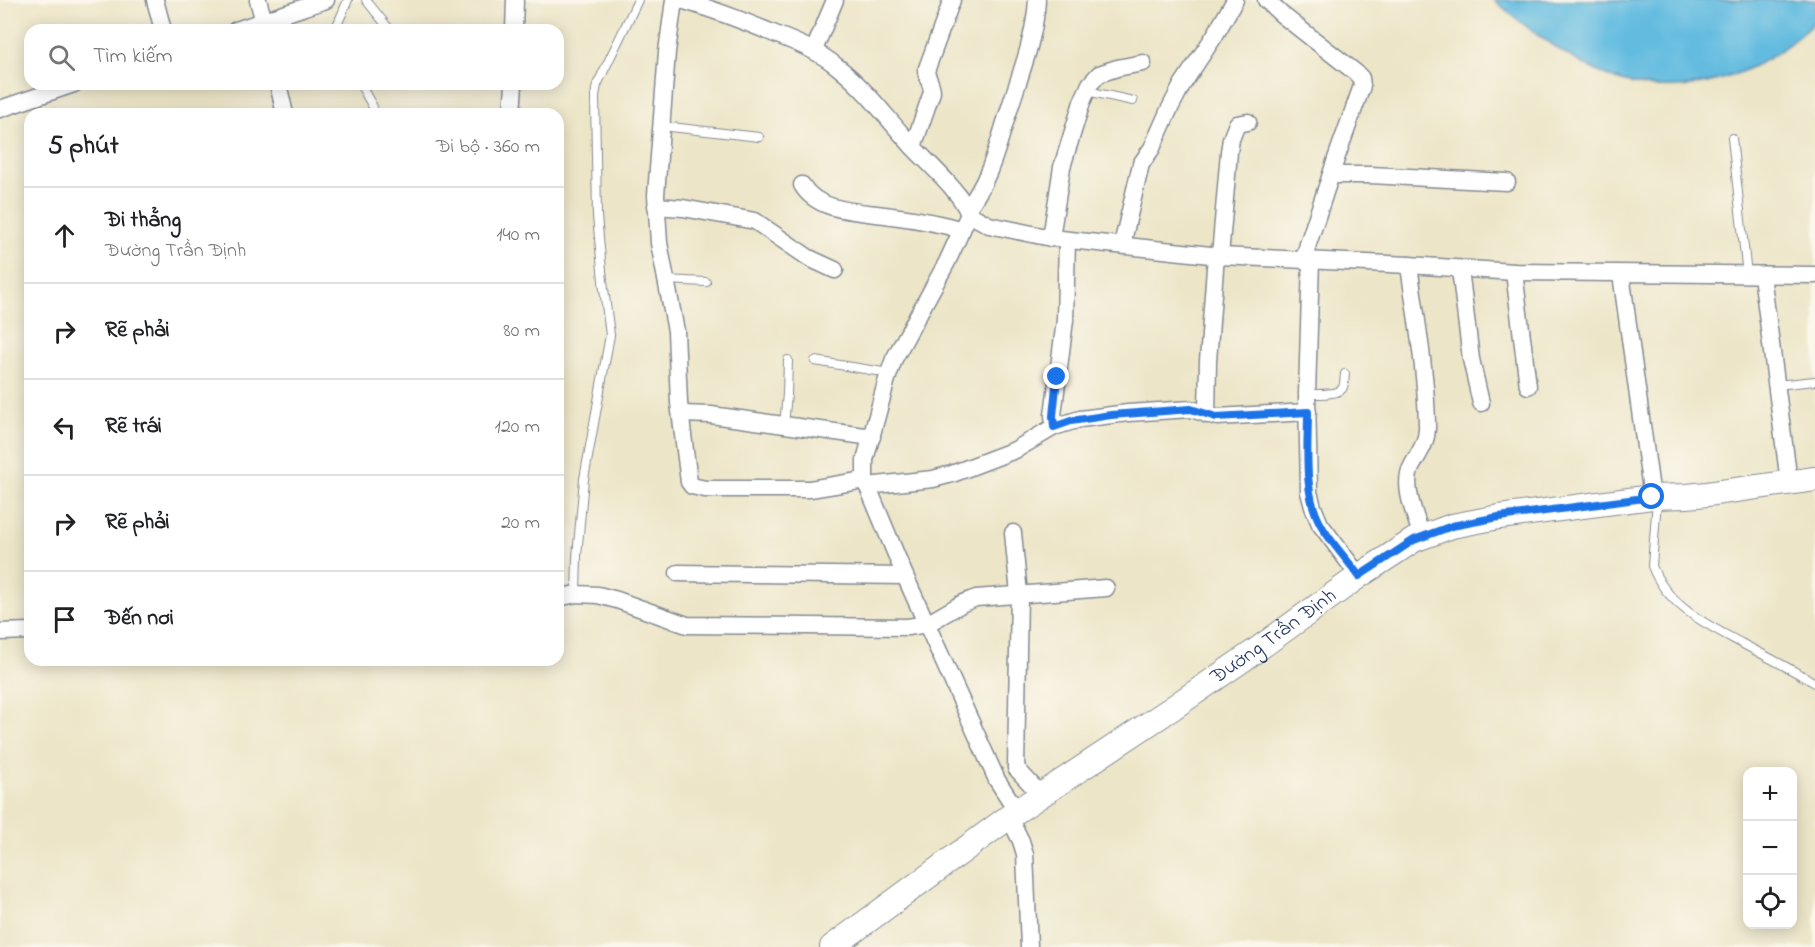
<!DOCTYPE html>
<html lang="vi">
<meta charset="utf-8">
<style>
:root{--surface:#fff;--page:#f6f6f6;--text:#202124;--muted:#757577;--line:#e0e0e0}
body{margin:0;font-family:"Indie Flower",sans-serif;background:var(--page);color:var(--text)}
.controls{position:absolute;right:18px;bottom:18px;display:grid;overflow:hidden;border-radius:12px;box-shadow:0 3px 15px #0003}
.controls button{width:54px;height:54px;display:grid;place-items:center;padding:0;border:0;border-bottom:2px solid var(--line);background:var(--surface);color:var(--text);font:30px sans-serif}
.stop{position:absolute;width:18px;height:18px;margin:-14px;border:4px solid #1a73e8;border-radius:50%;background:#fff}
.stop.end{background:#1a73e8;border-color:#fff;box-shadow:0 2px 6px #0008}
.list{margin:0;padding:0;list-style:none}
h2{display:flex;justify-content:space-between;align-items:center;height:78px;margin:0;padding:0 24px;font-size:26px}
h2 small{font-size:20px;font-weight:400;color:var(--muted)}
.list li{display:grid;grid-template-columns:39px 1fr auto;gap:18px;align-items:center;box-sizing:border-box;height:96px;padding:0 24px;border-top:2px solid var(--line)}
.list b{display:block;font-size:22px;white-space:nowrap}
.list p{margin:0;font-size:20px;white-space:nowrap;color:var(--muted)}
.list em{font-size:20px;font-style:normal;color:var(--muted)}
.icon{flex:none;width:33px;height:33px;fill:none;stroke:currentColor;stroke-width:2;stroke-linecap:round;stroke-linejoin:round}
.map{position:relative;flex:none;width:1815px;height:947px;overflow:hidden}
.search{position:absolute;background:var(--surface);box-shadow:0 3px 15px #0003;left:24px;top:24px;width:540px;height:66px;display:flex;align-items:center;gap:15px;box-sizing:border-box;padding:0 21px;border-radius:18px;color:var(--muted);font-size:22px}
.panel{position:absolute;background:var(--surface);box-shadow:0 3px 15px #0003;left:24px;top:108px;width:540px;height:558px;border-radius:18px}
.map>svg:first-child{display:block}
.water{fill:#63bce0;stroke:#3f769f;stroke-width:1.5}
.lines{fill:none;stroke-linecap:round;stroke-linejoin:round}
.service-casing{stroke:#848a92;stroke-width:10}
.minor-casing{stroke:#848a92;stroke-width:19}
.secondary-casing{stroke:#848a92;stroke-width:26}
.service{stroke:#fff;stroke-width:8}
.minor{stroke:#fff;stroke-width:16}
.secondary{stroke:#fff;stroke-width:24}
.route{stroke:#1a73e8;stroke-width:8}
.labels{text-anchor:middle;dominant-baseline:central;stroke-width:5;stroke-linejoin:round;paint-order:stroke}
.street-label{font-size:21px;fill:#1b2f5e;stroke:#fbf7ec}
</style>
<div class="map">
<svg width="1815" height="947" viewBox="0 0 1815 947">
<rect width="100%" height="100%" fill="#fbf7ec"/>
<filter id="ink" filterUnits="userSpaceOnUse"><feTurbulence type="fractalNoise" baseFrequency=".0167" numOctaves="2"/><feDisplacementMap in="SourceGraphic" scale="12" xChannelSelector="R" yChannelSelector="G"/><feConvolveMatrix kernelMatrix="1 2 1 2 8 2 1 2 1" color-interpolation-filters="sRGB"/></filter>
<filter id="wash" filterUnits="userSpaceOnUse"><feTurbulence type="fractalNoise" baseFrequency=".008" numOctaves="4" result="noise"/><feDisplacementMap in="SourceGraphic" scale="24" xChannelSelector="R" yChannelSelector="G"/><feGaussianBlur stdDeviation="1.35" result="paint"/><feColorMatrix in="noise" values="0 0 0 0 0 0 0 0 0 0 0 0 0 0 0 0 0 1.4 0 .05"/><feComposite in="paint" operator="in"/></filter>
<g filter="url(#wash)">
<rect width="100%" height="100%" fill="#ece5c7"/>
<path class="water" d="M1494,0H1815V22C1801,34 1788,46 1772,56C1766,61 1759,63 1752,67C1704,90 1649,96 1599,72C1560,54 1526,27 1494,0Z"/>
</g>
<g filter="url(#ink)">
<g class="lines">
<g class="service-casing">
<g id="service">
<polyline points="366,0 390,30"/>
<polyline points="335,30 348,0"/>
<polyline points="360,84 373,107"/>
<polyline points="1087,91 1133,101"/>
<polyline points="662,126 759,137"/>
<polyline points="1732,138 1747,275"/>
<polyline points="665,280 706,282"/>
<polyline points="815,361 889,373"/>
<polyline points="1776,385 1815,381"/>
<path d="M1307,394C1315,394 1337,395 1342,389C1345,385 1344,379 1345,374"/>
<polyline points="784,425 787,394 788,360"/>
<path d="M1657,500L1652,566C1667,606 1706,624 1741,643C1766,656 1791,669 1815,683"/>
<polyline points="576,594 577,556 584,479 610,335 603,281 597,216 595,96 597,85 638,0"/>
</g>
</g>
<g class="minor-casing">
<g id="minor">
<polyline points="155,0 163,30"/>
<polyline points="258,0 266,29"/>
<polyline points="674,0 667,52 656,195 659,243 676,331 679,403 689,482 692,486 705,489 810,489 865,480"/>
<path d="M681,0C713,9 744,21 775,34C798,43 820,52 839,68C868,91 889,121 914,148C931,166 960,191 969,214L989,225L1051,238L1220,256L1409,265L1514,272L1815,275"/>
<polyline points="1266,0 1281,14 1355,72 1361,78 1362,86 1337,156 1308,244 1304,260"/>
<polyline points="236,30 326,0"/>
<polyline points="514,30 515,0"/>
<polyline points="814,50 835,0"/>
<polyline points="278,84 285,114"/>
<polyline points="0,109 74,84"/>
<polyline points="512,114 514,84"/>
<path d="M913,147L932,92C932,83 927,79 926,71L952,0"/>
<polyline points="1331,175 1370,175 1507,182"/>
<path d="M802,185C819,214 864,211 892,216C916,219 939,223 962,230"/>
<polyline points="656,206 683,208 755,221 809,258 835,270"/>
<path d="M967,209C991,179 998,143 1010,107C1021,72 1035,37 1037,0"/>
<polyline points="969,214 947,262 894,359 887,379 865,460 865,480 905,576 997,780 1017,811"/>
<polyline points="1051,238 1062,167 1082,102 1090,84 1099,74 1117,68 1143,63"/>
<polyline points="1122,245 1141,164 1152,148 1168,112 1182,85 1215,35 1235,0"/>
<polyline points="1220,256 1229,152 1231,139 1237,124 1248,122"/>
<polyline points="1311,260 1307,394 1309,492 1313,507 1320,524 1359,576"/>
<path d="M1409,265C1416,318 1426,371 1427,424C1428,442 1420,451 1412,466C1401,485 1416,517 1422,537"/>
<polyline points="1460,269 1471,359 1481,403"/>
<polyline points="1514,272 1528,386"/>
<polyline points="1621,274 1652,497"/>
<polyline points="1762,275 1789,482"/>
<polyline points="681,414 711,415 872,437"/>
<polyline points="1207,415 1208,361 1216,255"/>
<polyline points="1054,427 1053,415 1065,320 1067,240"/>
<polyline points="867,486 933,479 952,474 1015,450 1054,427 1080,419 1128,413 1191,409 1217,417 1308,412"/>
<polyline points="1013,533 1019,594 1016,768 1041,795"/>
<polyline points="678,573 905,576"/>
<polyline points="558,598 576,594 598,595 617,600 687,625 908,627 927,624 963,603 976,598 1106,588"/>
<polyline points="0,632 30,631"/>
<polyline points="1009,817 1021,841 1025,854 1029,947"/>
</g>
</g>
<g class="secondary-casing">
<g id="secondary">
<path id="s1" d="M832,947L1017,811L1171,709L1251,654L1359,576L1414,540L1452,526L1499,517L1652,497L1687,496L1707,494L1815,479"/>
</g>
</g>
<use href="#service" class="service"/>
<use href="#minor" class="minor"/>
<use href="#secondary" class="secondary"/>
</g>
</g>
<g class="lines" filter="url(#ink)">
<path class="route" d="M1057,377L1053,416L1054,427L1071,421L1111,415L1191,409L1216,417L1308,412C1308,446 1303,492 1320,523C1329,541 1347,559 1359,576L1414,540L1452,526L1499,517L1652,497"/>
</g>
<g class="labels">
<g class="street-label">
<text stroke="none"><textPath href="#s1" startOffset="540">Đường Trần Định</textPath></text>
</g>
</g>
</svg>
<div class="controls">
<button>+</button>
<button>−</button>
<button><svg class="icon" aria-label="locate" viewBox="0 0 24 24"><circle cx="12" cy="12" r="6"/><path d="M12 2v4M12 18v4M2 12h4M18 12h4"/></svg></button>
</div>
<div class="stop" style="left:1652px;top:497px"></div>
<div class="stop end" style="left:1057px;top:377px"></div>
<div class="search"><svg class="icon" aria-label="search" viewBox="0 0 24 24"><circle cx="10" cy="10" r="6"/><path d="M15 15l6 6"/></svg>Tìm kiếm</div>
<section class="panel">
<h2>5 phút<small>Đi bộ · 360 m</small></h2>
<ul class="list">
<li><svg class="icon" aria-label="ahead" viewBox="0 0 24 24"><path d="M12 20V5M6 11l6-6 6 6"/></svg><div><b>Đi thẳng</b><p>Đường Trần Định</p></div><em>140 m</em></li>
<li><svg class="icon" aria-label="right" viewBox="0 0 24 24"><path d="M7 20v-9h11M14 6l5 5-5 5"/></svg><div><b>Rẽ phải</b></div><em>80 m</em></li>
<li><svg class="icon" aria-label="left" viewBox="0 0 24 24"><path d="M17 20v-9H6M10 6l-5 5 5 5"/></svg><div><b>Rẽ trái</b></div><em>120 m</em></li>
<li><svg class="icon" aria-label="right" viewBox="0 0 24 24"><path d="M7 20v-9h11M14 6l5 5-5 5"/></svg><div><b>Rẽ phải</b></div><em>20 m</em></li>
<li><svg class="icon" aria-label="arrive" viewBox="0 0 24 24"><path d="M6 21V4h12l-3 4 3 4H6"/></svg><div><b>Đến nơi</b></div></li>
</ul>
</section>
</div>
